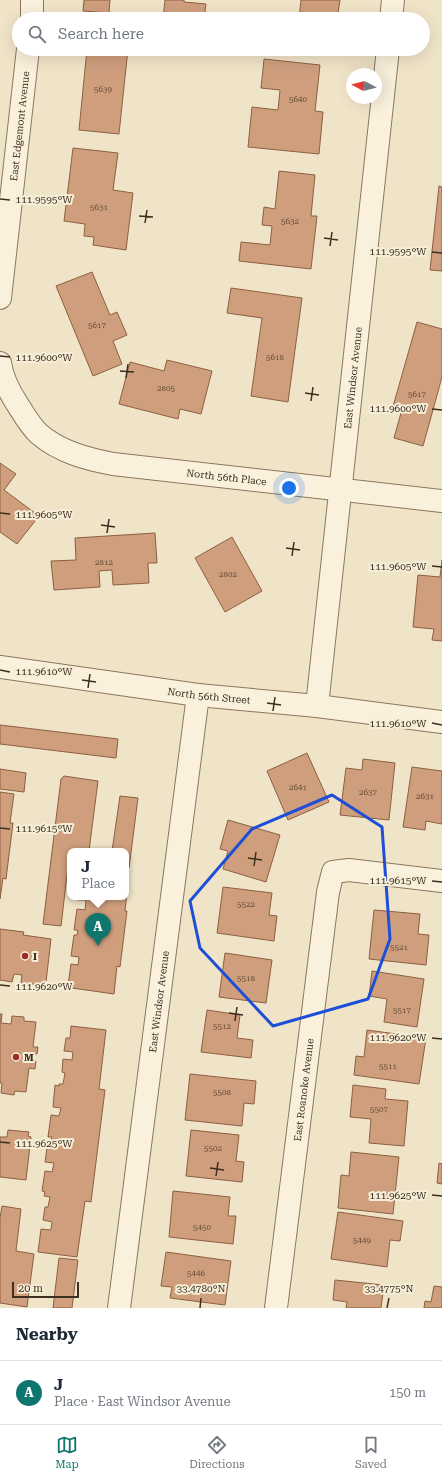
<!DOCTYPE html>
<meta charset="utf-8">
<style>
:root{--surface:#fff;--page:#f2f2f3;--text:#1f2937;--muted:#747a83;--line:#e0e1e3;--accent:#0f766e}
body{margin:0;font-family:"Roboto Serif",serif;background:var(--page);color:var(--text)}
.compass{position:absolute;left:346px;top:68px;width:36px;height:36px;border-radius:50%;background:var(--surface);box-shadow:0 4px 16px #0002;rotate:277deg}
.scale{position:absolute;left:12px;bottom:10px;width:67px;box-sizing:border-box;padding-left:4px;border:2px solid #3d2e20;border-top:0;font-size:11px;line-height:14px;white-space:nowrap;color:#3d2e20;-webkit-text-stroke:3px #f7eed8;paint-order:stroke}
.you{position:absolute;left:289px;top:488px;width:14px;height:14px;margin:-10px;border:3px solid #fff;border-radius:50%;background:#1a73e8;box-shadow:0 0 0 6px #1a73e833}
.badge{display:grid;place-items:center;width:26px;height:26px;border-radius:50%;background:var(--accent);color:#fff;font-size:13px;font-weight:700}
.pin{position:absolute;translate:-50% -33px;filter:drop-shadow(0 1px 2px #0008)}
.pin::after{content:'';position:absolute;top:21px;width:14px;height:12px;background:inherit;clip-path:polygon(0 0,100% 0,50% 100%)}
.popup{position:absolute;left:67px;top:848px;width:62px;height:52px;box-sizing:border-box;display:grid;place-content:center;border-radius:8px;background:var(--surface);filter:drop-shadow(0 1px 3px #0005);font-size:13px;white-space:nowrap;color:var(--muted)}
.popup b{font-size:15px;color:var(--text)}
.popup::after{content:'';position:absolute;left:50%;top:100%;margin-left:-8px;border:8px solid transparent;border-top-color:var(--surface)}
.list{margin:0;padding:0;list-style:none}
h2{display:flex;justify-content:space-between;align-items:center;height:52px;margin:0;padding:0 16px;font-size:17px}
h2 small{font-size:13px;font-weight:400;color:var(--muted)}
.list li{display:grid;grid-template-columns:26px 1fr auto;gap:12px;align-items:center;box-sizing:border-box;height:64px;padding:0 16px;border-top:1px solid var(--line)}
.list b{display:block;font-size:15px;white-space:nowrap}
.list p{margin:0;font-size:13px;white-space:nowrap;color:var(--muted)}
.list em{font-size:13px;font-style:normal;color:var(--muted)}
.icon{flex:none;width:22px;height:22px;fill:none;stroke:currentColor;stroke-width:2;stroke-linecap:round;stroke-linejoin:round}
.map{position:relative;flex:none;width:442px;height:1308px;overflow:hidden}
.search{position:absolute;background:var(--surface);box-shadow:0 4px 16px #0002;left:12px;right:12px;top:12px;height:44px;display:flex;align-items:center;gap:10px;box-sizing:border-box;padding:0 14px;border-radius:22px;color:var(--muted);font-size:15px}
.sheet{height:116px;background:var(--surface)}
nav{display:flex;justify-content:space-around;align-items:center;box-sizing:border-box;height:56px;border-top:1px solid var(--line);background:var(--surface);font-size:11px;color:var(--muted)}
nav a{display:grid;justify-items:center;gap:2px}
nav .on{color:var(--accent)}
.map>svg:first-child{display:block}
.building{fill:#cf9f7d;stroke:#8d5f41}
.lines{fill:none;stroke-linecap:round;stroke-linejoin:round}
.minor-casing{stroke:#8d765c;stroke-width:24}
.tertiary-casing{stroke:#8d765c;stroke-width:24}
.minor{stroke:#faf1dc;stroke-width:22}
.tertiary{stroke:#faf1dc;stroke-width:22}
.marked{fill:none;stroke:#1d4ed8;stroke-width:3;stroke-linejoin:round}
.ticks{fill:none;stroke:#3d2e20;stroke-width:1.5}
.poi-dot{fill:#9e2a2b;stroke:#f7eed8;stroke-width:1.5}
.labels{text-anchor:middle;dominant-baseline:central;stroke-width:4;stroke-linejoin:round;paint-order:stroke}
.number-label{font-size:8px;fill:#624a37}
.street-label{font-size:10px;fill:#3d2e20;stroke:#f7eed8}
.poi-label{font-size:10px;font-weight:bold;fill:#3d2e20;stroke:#f7eed8;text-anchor:start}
.ticks-label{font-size:10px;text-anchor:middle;fill:#3d2e20;stroke:#f7eed8;stroke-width:4;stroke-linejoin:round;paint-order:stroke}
</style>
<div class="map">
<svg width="442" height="1308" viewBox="0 0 442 1308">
<rect width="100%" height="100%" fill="#f0e4c8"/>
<g class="building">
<polygon points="84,0 110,0 109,13 83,11"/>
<polygon points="165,0 184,0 184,2 206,4 204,19 163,19"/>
<polygon points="301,0 340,0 337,19 299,19"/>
<polygon points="87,49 128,49 119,134 79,130"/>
<polygon points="264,59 320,65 315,111 323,112 319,154 248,147 252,107 278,110 280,90 261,88"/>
<polygon points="73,148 118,153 113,190 133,193 126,250 93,245 94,237 84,236 85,224 64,221"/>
<polygon points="279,171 315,175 311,216 317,216 311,269 239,261 241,242 270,245 272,226 262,225 264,207 275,209"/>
<polygon points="439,186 442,187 442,271 430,270"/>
<polygon points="92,272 110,315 117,312 127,335 113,341 122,364 93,376 56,286"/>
<polygon points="231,288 302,298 288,402 251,396 262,318 227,313"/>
<polygon points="417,322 442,329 442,377 423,446 394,438 401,413 392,410"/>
<polygon points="167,360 212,371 201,414 180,409 178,419 119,404 130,362 164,371"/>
<polygon points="0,463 16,474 4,490 39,516 17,544 0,532"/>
<polygon points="155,533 157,563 148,563 149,583 113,585 112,570 99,571 100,587 54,590 51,561 76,560 75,538"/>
<polygon points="232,537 262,591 225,612 195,558"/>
<polygon points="442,560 442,641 432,640 434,629 413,627 418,575 440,577"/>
<polygon points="0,725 118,739 116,758 0,744"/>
<polygon points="307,753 329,802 288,820 267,771"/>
<polygon points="363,759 395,763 389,820 340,815 346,768 362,770"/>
<polygon points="412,767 442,771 442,824 426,821 425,830 403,827"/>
<polygon points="0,769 26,773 24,792 0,789"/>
<polygon points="64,776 98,781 89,851 70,851 70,866 68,866 61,926 43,924 61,779"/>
<polygon points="0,792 14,794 10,823 13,823 6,879 3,878 0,899"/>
<polygon points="120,796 138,798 129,868 126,868 126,851 112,851"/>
<polygon points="228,820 280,835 266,882 223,869 228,851 220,849"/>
<polygon points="126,882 128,883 125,911 127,911 120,967 117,966 114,994 72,988 72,986 68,985 71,964 78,965 79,957 71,956 74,935 77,935 78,930 74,930 77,909 85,910 86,900 78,900 79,897 126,897"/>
<polygon points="223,887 272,893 269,915 277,916 274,941 217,933"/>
<polygon points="374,910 420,914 418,934 429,935 426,965 369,959"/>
<polygon points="0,929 24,932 23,935 51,939 46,982 43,982 43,985 21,983 22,975 14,974 12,982 0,980"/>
<polygon points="225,953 272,960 266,1003 219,997"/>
<polygon points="372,971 424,979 417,1027 384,1022 387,999 369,996"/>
<polygon points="207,1010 240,1015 237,1038 253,1040 251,1058 201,1052"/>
<polygon points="0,1014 2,1014 1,1023 11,1024 12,1016 24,1017 24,1021 36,1022 33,1047 38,1047 37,1054 32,1054 31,1060 36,1061 35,1069 29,1068 26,1092 15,1091 14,1095 1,1093 2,1083 0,1083"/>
<polygon points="71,1026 106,1030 99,1089 105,1090 91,1202 85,1201 77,1257 38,1252 41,1229 51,1230 52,1222 43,1220 45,1207 48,1207 50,1197 44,1196 45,1192 42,1191 45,1171 52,1172 54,1163 45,1162 48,1141 51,1141 52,1137 48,1137 51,1115 59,1116 61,1108 53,1107 55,1085 59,1086 59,1084 63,1084 65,1073 62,1072 63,1059 72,1060 73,1052 64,1051 66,1038 70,1038"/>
<polygon points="367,1030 426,1038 419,1084 354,1075 356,1056 364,1057"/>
<polygon points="190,1074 256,1081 254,1104 244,1103 242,1126 185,1120"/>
<polygon points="353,1085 386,1089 385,1099 408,1101 404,1146 369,1143 371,1119 350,1117"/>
<polygon points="8,1130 29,1132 28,1136 31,1137 26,1180 0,1177 0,1137 7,1137"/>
<polygon points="191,1130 239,1135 236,1161 244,1162 242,1182 186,1176"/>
<polygon points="351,1152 399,1157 393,1214 338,1208 341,1175 349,1176"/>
<polygon points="439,1163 442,1164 442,1184 437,1183"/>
<polygon points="173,1191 230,1197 228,1216 236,1216 233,1244 169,1237"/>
<polygon points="2,1206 21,1209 16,1251 34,1254 27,1307 0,1303 0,1218"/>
<polygon points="338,1212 403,1221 400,1241 390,1240 387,1267 331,1259"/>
<polygon points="166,1252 231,1261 225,1305 170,1298 172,1287 161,1286"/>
<polygon points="59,1258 78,1260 72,1308 53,1308"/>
<polygon points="335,1280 384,1285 381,1308 346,1308 347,1302 333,1300"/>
<polygon points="434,1286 442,1287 442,1308 424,1308 425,1301 431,1302"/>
</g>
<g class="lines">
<g class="minor-casing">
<g id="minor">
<polyline points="32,0 32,19"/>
<polyline points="391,19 393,0"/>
<path id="s1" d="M0,298L28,49"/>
<path id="s2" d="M0,363C2,376 9,391 16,402C23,413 30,426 39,434C60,452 87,459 113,464L442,501"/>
<path id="s3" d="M317,706L388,49"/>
<path id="s4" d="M119,1308L198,695"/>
<path id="s5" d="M276,1308L328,892L333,872L349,870L442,881"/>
</g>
</g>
<g class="tertiary-casing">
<g id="tertiary">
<path id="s6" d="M0,667L198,695L317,706L442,722"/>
</g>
</g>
<use href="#minor" class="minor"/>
<use href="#tertiary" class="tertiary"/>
</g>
<path class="marked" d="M332,795L382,827L390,939L368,999L273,1026L200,948L190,901L252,829Z"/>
<path class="ticks" d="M0,199L10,200M139,216L153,217M145,223L147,210M324,238L338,240M330,246L332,232M432,252L442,253M0,356L10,357M120,371L134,372M126,378L128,364M305,393L319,395M311,401L313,387M432,409L442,410M0,513L10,514M101,525L115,527M107,533L109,519M286,548L300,550M292,556L294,542M432,566L442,567M0,670L10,672M82,680L96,682M88,688L90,674M267,703L281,705M273,711L275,697M432,723L442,725M0,828L10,829M248,858L262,860M254,866L256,852M432,881L442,882M0,985L10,986M229,1013L243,1015M235,1021L237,1007M432,1038L442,1039M0,1142L10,1143M210,1168L224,1170M216,1176L218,1162M432,1195L442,1196M200,1308L201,1298M387,1308L389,1298"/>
<g class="poi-dot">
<circle cx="25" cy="956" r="4"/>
<circle cx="16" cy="1057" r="4"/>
</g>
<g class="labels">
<g class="number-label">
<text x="103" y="89">5639</text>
<text x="298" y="99">5640</text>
<text x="99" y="207">5631</text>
<text x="290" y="221">5632</text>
<text x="97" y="325">5617</text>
<text x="275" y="357">5618</text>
<text x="166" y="388">2805</text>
<text x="417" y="394">5617</text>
<text x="104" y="562">2812</text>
<text x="228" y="574">2802</text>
<text x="298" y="787">2641</text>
<text x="368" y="792">2637</text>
<text x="425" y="796">2631</text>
<text x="246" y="904">5522</text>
<text x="399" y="947">5521</text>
<text x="246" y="978">5518</text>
<text x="402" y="1010">5517</text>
<text x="222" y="1026">5512</text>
<text x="388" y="1066">5511</text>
<text x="222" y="1092">5508</text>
<text x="379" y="1109">5507</text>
<text x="213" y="1148">5502</text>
<text x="202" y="1227">5450</text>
<text x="362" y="1240">5449</text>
<text x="196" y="1273">5446</text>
</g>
<g class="street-label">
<text stroke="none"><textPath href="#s1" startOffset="173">East Edgemont Avenue</textPath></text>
<text stroke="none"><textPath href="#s3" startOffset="330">East Windsor Avenue</textPath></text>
<text stroke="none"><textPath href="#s2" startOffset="277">North 56th Place</textPath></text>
<text stroke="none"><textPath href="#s6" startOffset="211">North 56th Street</textPath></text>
<text stroke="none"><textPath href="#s4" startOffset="309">East Windsor Avenue</textPath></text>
<text stroke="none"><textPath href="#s5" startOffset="220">East Roanoke Avenue</textPath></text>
</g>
<g class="poi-label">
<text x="33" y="956">I</text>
<text x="24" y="1057">M</text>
</g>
</g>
<g class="ticks-label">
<text x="44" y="203">111.9595°W</text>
<text x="398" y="255">111.9595°W</text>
<text x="44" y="361">111.9600°W</text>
<text x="398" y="412">111.9600°W</text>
<text x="44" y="518">111.9605°W</text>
<text x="398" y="570">111.9605°W</text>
<text x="44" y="675">111.9610°W</text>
<text x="398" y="727">111.9610°W</text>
<text x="44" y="832">111.9615°W</text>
<text x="398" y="884">111.9615°W</text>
<text x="44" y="990">111.9620°W</text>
<text x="398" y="1041">111.9620°W</text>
<text x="44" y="1147">111.9625°W</text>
<text x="398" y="1199">111.9625°W</text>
<text x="201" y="1292">33.4780°N</text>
<text x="389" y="1292">33.4775°N</text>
</g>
</svg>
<svg class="compass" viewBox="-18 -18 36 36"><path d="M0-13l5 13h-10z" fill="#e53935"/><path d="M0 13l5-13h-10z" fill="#747a83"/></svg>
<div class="scale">20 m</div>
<div class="you"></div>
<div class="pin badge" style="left:98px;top:946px">A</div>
<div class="popup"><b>J</b>Place</div>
<div class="search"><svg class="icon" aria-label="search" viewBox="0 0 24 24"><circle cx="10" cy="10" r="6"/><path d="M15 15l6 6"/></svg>Search here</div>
</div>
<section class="sheet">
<h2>Nearby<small></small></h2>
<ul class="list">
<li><span class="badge">A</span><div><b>J</b><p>Place · East Windsor Avenue</p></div><em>150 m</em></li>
</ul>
</section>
<nav>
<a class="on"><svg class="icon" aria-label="map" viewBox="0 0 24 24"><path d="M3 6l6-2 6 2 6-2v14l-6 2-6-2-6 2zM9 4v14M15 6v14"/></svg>Map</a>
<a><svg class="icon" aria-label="directions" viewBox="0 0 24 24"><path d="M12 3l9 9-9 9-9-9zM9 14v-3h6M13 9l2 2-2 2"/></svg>Directions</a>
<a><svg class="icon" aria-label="saved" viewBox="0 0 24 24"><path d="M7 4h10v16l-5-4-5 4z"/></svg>Saved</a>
</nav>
